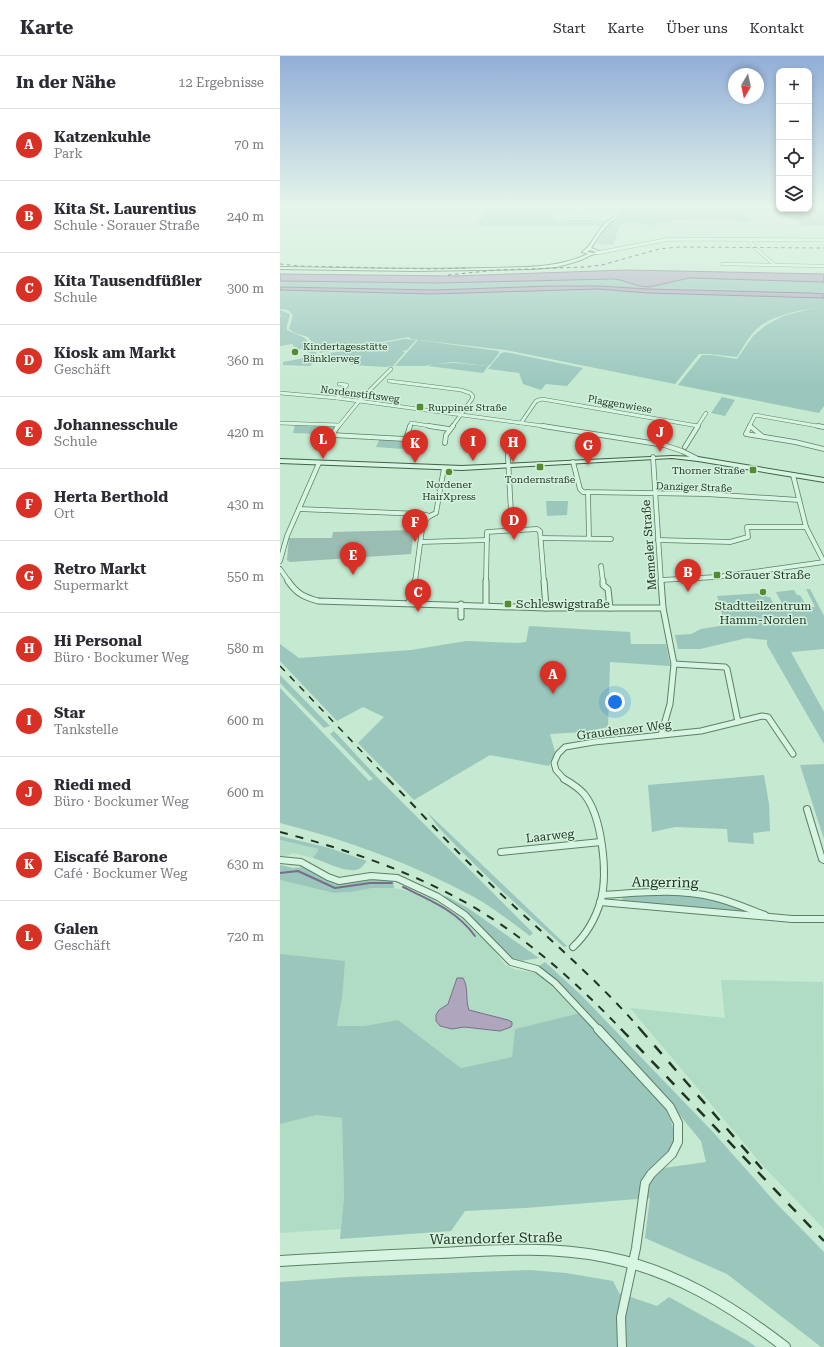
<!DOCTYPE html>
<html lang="de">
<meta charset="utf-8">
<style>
:root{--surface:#fff;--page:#f7f7f7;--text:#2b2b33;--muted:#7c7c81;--line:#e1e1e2;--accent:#d93025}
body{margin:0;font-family:"Roboto Serif",serif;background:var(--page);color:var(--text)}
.controls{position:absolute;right:12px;top:12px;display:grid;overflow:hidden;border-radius:8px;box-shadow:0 2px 6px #0003}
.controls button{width:36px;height:36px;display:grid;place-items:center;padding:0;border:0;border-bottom:1px solid var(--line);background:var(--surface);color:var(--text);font:20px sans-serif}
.compass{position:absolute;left:448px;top:12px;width:36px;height:36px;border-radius:50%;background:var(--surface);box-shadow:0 2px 6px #0003;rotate:189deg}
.you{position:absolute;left:335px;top:646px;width:14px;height:14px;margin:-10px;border:3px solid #fff;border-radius:50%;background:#1a73e8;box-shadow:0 0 0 6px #1a73e833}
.badge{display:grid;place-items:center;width:26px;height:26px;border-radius:50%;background:var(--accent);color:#fff;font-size:13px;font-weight:700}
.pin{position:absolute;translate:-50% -33px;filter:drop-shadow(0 1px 2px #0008)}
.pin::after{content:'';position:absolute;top:21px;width:14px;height:12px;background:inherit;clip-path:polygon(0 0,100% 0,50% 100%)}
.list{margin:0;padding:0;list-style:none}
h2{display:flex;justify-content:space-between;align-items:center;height:52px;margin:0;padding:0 16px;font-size:17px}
h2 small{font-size:13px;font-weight:400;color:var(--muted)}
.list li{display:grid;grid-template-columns:26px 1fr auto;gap:12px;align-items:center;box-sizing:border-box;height:72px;padding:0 16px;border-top:1px solid var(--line)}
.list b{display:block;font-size:15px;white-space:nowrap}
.list p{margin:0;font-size:13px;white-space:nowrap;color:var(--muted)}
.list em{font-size:13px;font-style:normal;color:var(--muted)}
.icon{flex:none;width:22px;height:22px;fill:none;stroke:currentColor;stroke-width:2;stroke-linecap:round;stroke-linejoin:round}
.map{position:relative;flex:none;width:544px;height:1291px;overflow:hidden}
header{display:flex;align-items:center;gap:24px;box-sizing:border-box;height:56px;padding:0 20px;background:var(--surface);border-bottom:1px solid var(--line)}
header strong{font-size:19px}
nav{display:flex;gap:22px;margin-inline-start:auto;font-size:14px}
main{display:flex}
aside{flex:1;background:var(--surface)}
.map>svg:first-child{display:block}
.farmland{fill:#b0dbc5;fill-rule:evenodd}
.green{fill:#9ac6bc}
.cemetery{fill:#99bcb3}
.water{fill:#aea6bd;stroke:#796e8a}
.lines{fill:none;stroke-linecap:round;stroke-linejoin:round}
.stream{stroke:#796e8a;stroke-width:2}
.minor-far5-casing{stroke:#5d8263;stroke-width:3.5}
.minor-far4-casing{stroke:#5d8263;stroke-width:4}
.minor-far3-casing{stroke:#5d8263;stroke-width:5.5}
.minor-far2-casing{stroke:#5d8263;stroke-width:7}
.minor-far1-casing{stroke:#5d8263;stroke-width:8}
.minor-casing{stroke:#5d8263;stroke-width:10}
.tertiary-far1-casing{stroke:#5d8263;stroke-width:4}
.tertiary-casing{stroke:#5d8263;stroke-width:12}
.secondary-casing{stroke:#406445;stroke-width:2}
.minor-far5{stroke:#d7f5e2;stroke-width:2.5}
.minor-far4{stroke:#d7f5e2;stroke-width:3}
.minor-far3{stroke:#d7f5e2;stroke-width:4}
.minor-far2{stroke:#d7f5e2;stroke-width:5}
.minor-far1{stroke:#d7f5e2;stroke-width:6}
.minor{stroke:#d7f5e2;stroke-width:8}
.tertiary-far1{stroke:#d7f5e2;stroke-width:3}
.tertiary{stroke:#d7f5e2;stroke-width:10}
.secondary{fill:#d7f5e2;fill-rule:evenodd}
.rail-far3{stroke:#1f3422;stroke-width:1;stroke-dasharray:3.5 3.5;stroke-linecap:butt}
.rail-far2{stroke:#1f3422;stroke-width:1.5;stroke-dasharray:7 7;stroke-linecap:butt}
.rail-far1{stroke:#1f3422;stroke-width:2;stroke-dasharray:8 8;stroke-linecap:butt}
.rail{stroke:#1f3422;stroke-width:2.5;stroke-dasharray:11 11;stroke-linecap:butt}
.poi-dot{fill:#548b33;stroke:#d4f2de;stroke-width:1.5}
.labels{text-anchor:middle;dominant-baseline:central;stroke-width:3;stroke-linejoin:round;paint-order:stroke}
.far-poi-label{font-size:10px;fill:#1f3422;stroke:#d4f2de;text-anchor:start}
.far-street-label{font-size:10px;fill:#1f3422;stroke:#d4f2de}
.street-label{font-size:12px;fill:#1f3422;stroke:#d4f2de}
.poi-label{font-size:12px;fill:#1f3422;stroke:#d4f2de;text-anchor:start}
.near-street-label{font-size:14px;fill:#1f3422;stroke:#d4f2de}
</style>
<header>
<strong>Karte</strong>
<nav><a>Start</a><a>Karte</a><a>Über uns</a><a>Kontakt</a></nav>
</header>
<main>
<aside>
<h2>In der Nähe<small>12 Ergebnisse</small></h2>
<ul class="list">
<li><span class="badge">A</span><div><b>Katzenkuhle</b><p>Park</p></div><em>70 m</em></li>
<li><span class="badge">B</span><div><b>Kita St. Laurentius</b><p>Schule · Sorauer Straße</p></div><em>240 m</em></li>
<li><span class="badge">C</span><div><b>Kita Tausendfüßler</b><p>Schule</p></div><em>300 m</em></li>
<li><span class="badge">D</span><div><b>Kiosk am Markt</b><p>Geschäft</p></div><em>360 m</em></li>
<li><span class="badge">E</span><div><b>Johannesschule</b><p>Schule</p></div><em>420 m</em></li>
<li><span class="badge">F</span><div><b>Herta Berthold</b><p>Ort</p></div><em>430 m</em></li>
<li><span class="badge">G</span><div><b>Retro Markt</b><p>Supermarkt</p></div><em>550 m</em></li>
<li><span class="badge">H</span><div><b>Hi Personal</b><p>Büro · Bockumer Weg</p></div><em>580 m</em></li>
<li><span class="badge">I</span><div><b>Star</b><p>Tankstelle</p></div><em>600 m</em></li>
<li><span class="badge">J</span><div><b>Riedi med</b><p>Büro · Bockumer Weg</p></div><em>600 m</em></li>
<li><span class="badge">K</span><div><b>Eiscafé Barone</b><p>Café · Bockumer Weg</p></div><em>630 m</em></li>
<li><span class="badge">L</span><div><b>Galen</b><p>Geschäft</p></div><em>720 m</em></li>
</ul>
</aside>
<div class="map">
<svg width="544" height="1291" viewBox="0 0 544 1291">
<rect width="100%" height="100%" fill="#c5e9d1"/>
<g class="farmland">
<polygon points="0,784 39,793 33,802 13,797 0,802"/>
<path d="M0,824L54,837L71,836L92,832H114L123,834L151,842L184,862L206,884L225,909L236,914L259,917L272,927L300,957L235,973L232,1001L181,1012L118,964L84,970H57L62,942L5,899L0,898ZM177,922H180L186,926L187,949L189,954L228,964L220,975L180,971L159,954L168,948Z"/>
<polygon points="441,924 543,926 544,1173 484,1111 350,952 445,962"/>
<polygon points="36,1059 62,1062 64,1141 61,1173 0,1177 0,1068"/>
</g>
<g class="green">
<polygon points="272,151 274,164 328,164 322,170 199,170 207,153"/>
<path d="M368,151H489L490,152L463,154L470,167L445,163L391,164L393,167H375L376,172C364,169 352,163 340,169L333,189L317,188C320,182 323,175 327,170C336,159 354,154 368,151Z"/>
<polygon points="409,222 544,226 544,238 369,233 319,230 155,234 0,231 0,225 158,227 326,223 340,224 359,230 369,231"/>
<path d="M292,233H318L367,237L544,242V350L539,357L398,329L422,299H432L457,303L473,280L486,269L503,260L534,252C514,256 488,260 474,276C467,283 462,293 457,301L429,298H419L395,328L225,294L131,283L129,281L40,297L28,281L15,277L9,273L13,259L8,254L0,253V234L152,238Z"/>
<polygon points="0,254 10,258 7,270 7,274 25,282 37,298 31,299 26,292 17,294 12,288 0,290 0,261 1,259 0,259"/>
<polygon points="124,283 136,284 127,294 122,295 125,296 113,310 105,311 71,309 72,307 43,306 42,307 33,307 30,310 3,309 3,306"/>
<polygon points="138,284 219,295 219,297 210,309 207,310 174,306 153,308 145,310 115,310"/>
<polygon points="225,296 303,312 287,330 266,328 261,334 243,328 239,317 208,313 221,297"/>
<polygon points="175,307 208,310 203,317 148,310 153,308"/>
<polygon points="442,341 455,344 445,360 431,357"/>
<polygon points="15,369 56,370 52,376 42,378 13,377"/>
<polygon points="100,382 123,384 123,393 96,391"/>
<polygon points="266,445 288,445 287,459 267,460"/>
<polygon points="526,533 530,533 544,560 544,593 511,596 544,656 544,688 487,589 487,584 467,582 420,593 398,593 395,579 411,578 421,573 445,569 437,540 485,537 487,541 490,541 493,547 490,548 492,552 496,552 497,554 505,553 496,536 514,534 517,539 520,539 527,551 535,551"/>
<polygon points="249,570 350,576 351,588 386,588 390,610 330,606 328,671 303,676 270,678 275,696 269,710 210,699 134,744 78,687 104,661 83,651 57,665 0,605 0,588 19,602 131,594 186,585 238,587 246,586"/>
<polygon points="0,619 50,670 44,672 0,627"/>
<path d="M0,632L89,725L93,723L50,678L54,675L97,721L253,877L250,880C232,867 214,852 194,841C133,808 67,784 0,767Z"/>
<polygon points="544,708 544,783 520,709"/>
<polygon points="484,719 489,748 490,775 473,777 474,788 448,786 447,773 395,771 372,776 368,729"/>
<polygon points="147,756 287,890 284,891 222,835 181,795 158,771"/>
<path d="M0,780L49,792L87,805C83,809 81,814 75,814C64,816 43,805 33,802L39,793L0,784Z"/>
<polygon points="0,809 13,812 25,811 44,823 62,828 89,823 109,823 113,825 114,832 92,832 71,836 54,837 0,824"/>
<polygon points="401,838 435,844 464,853 466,856 344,845 342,843 344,839"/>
<polygon points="161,839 168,841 188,852 259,902 240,905 229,902 189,858"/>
<path d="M0,898L65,905L62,942L57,970H84L118,964L181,1012L232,1001L235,973L300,957L385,1052C393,1068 400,1084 387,1099C382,1104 375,1108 370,1114L426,1106L421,1085L384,1040L275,924L259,910L265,906L301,939L432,1075L495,1146L544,1196V1291H541L447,1218L365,1182L370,1142L245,1152L185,1155L171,1175L60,1183L64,1141L62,1062L36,1059L0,1068Z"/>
<polygon points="250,1214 286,1217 333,1225 339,1237 377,1250 389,1241 468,1285 476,1291 0,1291 0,1226 68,1221"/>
</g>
<g class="cemetery">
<polygon points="491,151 499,151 499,153 529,153 529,151 544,151 544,169 523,169"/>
<polygon points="134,474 131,498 10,506 7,504 9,482 52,482 53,476"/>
</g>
<g class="water">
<polygon points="346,214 544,218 544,226 409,222 369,231 359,230 340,224 332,223 158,227 0,225 0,218 174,220"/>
<polygon points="271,230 319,230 369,233 529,237 544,238 544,242 367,237 318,233 152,238 0,234 0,231 155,234"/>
<path d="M177,922H183C189,931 185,944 189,954L228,964L232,966V969L231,971L220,975L184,971L172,973L160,970L156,965V959L159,954L168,948Z"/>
</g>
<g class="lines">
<g class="stream">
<polyline points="0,817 18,815 55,832 90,827 112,827"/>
<path d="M123,831C150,844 177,855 195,880"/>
</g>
<g class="minor-far5-casing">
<g id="minor-far5">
<polyline points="286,151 290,160 315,160 313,151"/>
<polyline points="489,151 497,156"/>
<polyline points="313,152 328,151"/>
<polyline points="1,156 54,156 60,151"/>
<polyline points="199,166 203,151"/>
<polyline points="469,184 475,192 495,209"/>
<polyline points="442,208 544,210"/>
</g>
</g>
<g class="minor-far4-casing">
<g id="minor-far4">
<polyline points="109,325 181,334 190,337 193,340 192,343 172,371"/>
<polyline points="0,337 57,342 271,371"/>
<polyline points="57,342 67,329 59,328"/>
<polyline points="0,367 59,369"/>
<polyline points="241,367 256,345 262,343 418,370"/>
<polyline points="58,371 80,344 111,313"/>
<polyline points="130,371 131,367 156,371"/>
<polyline points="417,371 426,357"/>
<polyline points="469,371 475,359 543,371"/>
</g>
</g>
<g class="minor-far3-casing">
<g id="minor-far3">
<polyline points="149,370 169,373"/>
<polyline points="263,370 384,389 402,395 418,403"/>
<polyline points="470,370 482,380"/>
<polyline points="470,370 466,378 515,386 544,393"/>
<polyline points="538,370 544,371"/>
<polyline points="52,379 126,383 130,370"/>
<polyline points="52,379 58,370"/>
<polyline points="227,384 232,474"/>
<polyline points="165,387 166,379 173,370"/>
<polyline points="405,391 418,370"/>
<polyline points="373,401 381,526"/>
<polyline points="293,406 300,433 303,436 426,438 519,444"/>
<polyline points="513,419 526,471 544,506"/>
<polyline points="308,436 309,482"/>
<polyline points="19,453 141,458 150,460 156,457 164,412"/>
<polyline points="261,482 331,483"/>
<polyline points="378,484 450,486 468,481 467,471 526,471"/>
<polyline points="141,486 207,484"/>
<polyline points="0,505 7,480 39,407"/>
<polyline points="321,510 323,526"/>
<polyline points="0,513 9,526"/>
<polyline points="381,524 437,521 544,506"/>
<polyline points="135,526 143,466 150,460"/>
<polyline points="206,526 207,476 257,473 260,475 264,526"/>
</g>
</g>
<g class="minor-far2-casing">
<g id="minor-far2">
<path d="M8,525C17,538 24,541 38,545L266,552H383"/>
<polyline points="264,525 266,552"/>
<polyline points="323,525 323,529 328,533 330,552"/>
<polyline points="129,547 135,525"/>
<polyline points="181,548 181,561"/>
<polyline points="206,549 206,525"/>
<polyline points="394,608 445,611 447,613 458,666"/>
<polyline points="381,679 390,648 394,608 383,552 381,525"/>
<polyline points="285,724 276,714 274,707 278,698 285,691 314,686 421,675 482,660 488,661 513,698"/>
</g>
</g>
<g class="minor-far1-casing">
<g id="minor-far1">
<path d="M284,723C291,727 298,731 304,738C322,760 328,816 321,844C316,861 306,879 293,891"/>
<polyline points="527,753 542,803 544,804"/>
<polyline points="221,796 321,786"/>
<polyline points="0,804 21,806 48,821 59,825 91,820 117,822 158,841 185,859 231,906 257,913 275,927 319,974"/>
<path d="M322,839C359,837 397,832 433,841C451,845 468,853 485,859"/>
<polyline points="320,846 512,863 544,863"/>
</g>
</g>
<g class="minor-casing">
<polyline id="minor" points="318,973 390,1051 398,1067 398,1086 392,1098 371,1118 365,1127 356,1192 341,1261 342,1291"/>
</g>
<g class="tertiary-far1-casing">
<polyline id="tertiary-far1" points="317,197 390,183 544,184"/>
</g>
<g class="tertiary-casing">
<path id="tertiary" d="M0,1205C53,1202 107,1199 160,1197C216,1194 271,1190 326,1201C393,1214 452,1250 505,1291"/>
</g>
<g class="secondary-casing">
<g id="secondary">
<path d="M358,151H363L343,158L330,166L321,177L311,192L319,195V197L311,199L301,204L288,208L277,211L252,213L135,215L0,213V211C69,212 138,214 207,212C241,211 276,213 308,198L302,196C311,190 312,184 318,176C328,161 342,156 358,151ZM310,194L316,196L313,197L307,196Z"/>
<polygon points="392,400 418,401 544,422 544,426 418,405 392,402 182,414 0,407 0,403 182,410"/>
</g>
</g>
<use href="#minor-far5" class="minor-far5"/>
<use href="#minor-far4" class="minor-far4"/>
<use href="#minor-far3" class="minor-far3"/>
<use href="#minor-far2" class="minor-far2"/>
<use href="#minor-far1" class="minor-far1"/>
<use href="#minor" class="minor"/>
<use href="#tertiary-far1" class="tertiary-far1"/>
<use href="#tertiary" class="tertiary"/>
<use href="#secondary" class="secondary"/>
<g class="rail-far3">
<polyline points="0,208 19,210 151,213 190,212"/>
<polyline points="168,219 217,214 306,211 322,209 379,193 399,191 544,192"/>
</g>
<polyline class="rail-far2" points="0,610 109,724"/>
<g class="rail-far1">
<path d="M108,723C136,751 162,781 191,809C247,865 309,914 361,974"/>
<path d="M0,776C66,793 130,815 190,849C247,882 297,927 342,974"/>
</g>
<g class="rail">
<polyline points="341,973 544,1185"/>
<polyline points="360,973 482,1113"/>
</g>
</g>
<linearGradient id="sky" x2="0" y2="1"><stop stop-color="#91aed7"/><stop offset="0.45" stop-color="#e5f5ea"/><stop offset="1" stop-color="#e5f5ea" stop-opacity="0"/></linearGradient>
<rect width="544" height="332" fill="url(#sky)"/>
<g class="poi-dot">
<circle cx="15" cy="296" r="4"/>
<rect x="136" y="347" width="8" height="8" rx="2"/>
<rect x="256" y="407" width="8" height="8" rx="2"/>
<rect x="469" y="410" width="8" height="8" rx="2"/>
<circle cx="169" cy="416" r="4"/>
<rect x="433" y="515" width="8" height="8" rx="2"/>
<circle cx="483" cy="536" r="4"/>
<rect x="224" y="544" width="8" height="8" rx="2"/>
</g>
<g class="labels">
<g class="far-poi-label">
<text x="23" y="290">Kindertagesstätte<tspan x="23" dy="12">Bänklerweg</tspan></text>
<text x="148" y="351">Ruppiner Straße</text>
<text x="465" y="414" text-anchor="end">Thorner Straße</text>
<text x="260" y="423" text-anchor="middle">Tondernstraße</text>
<text x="169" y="428" text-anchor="middle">Nordener<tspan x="169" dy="12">HairXpress</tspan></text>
</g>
<g class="far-street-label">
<text transform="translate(80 338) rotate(7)">Nordenstiftsweg</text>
<text transform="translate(340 348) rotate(10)">Plaggenwiese</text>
<text transform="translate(414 431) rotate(2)">Danziger Straße</text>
</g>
<g class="street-label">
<text transform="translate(369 489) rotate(-94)">Memeler Straße</text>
<text transform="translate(344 674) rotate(-7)">Graudenzer Weg</text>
<text transform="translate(270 780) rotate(-6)">Laarweg</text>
</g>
<g class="poi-label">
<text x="445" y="519">Sorauer Straße</text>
<text x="236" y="548">Schleswigstraße</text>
<text x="483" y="550" text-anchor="middle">Stadtteilzentrum<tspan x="483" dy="14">Hamm-Norden</tspan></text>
</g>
<g class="near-street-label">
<text transform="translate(385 826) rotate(1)">Angerring</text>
<text transform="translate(216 1182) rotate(-1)">Warendorfer Straße</text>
</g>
</g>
</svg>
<div class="controls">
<button>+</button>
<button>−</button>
<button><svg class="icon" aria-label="locate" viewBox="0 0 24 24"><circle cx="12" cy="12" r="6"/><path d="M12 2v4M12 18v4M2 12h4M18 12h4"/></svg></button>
<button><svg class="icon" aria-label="layers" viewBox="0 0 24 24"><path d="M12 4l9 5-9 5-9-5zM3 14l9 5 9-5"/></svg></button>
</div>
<svg class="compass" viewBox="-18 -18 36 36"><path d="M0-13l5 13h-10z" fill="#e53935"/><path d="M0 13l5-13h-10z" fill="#7c7c81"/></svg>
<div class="you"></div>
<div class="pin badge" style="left:273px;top:638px">A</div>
<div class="pin badge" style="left:408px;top:536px">B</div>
<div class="pin badge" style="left:138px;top:556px">C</div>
<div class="pin badge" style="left:234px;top:484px">D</div>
<div class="pin badge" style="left:73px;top:519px">E</div>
<div class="pin badge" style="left:135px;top:486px">F</div>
<div class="pin badge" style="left:308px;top:409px">G</div>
<div class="pin badge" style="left:233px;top:406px">H</div>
<div class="pin badge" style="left:193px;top:405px">I</div>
<div class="pin badge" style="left:380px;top:396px">J</div>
<div class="pin badge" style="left:135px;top:407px">K</div>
<div class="pin badge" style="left:43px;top:403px">L</div>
</div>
</main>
